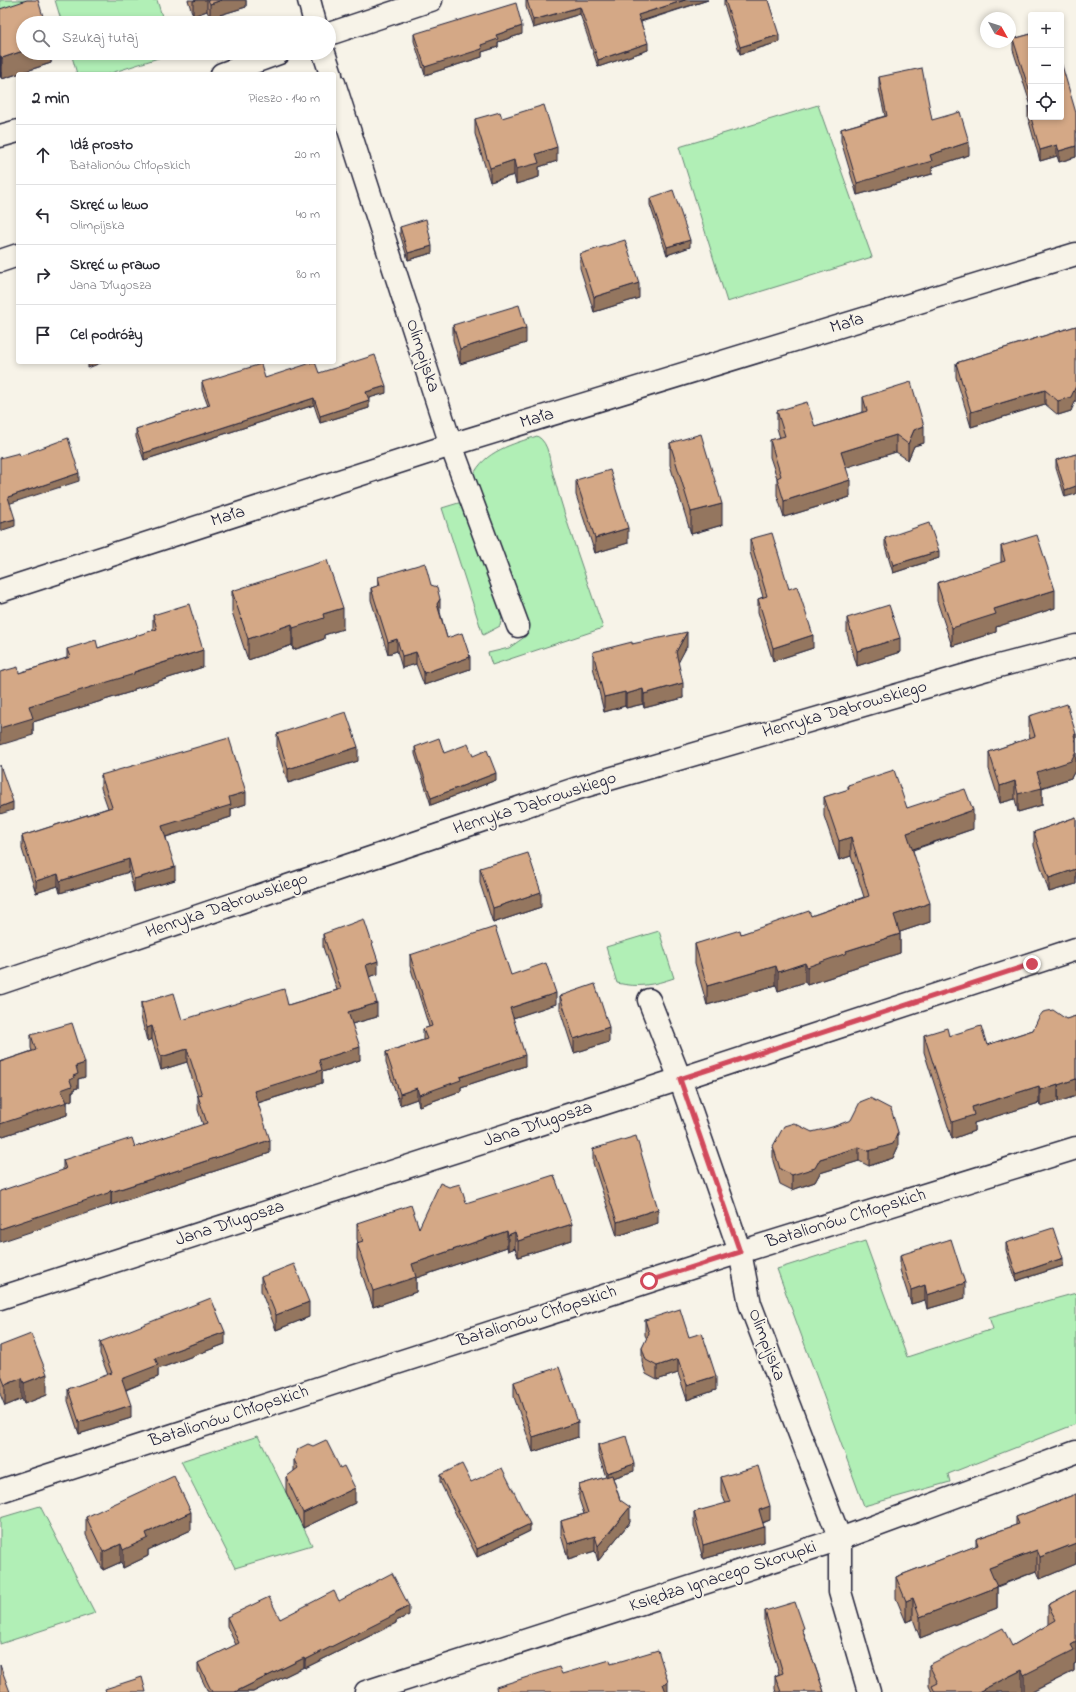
<!DOCTYPE html>
<html lang="pl">
<meta charset="utf-8">
<style>
:root{--surface:#fff;--page:#f2f2f3;--text:#2b2b33;--muted:#7c7c81;--line:#e1e1e2}
body{margin:0;font-family:"Indie Flower",sans-serif;background:var(--page);color:var(--text)}
.controls{position:absolute;right:12px;top:12px;display:grid;overflow:hidden;border-radius:4px;box-shadow:0 2px 6px #0003}
.controls button{width:36px;height:36px;display:grid;place-items:center;padding:0;border:0;border-bottom:1px solid var(--line);background:var(--surface);color:var(--text);font:20px sans-serif}
.compass{position:absolute;left:980px;top:12px;width:36px;height:36px;border-radius:50%;background:var(--surface);box-shadow:0 2px 6px #0003;rotate:129deg}
.stop{position:absolute;width:12px;height:12px;margin:-9px;border:3px solid #d1495b;border-radius:50%;background:#fff}
.stop.end{background:#d1495b;border-color:#fff;box-shadow:0 1px 4px #0008}
.list{margin:0;padding:0;list-style:none}
h2{display:flex;justify-content:space-between;align-items:center;height:52px;margin:0;padding:0 16px;font-size:17px}
h2 small{font-size:13px;font-weight:400;color:var(--muted)}
.list li{display:grid;grid-template-columns:26px 1fr auto;gap:12px;align-items:center;box-sizing:border-box;height:60px;padding:0 16px;border-top:1px solid var(--line)}
.list b{display:block;font-size:15px;white-space:nowrap}
.list p{margin:0;font-size:13px;white-space:nowrap;color:var(--muted)}
.list em{font-size:13px;font-style:normal;color:var(--muted)}
.icon{flex:none;width:22px;height:22px;fill:none;stroke:currentColor;stroke-width:2;stroke-linecap:round;stroke-linejoin:round}
.map{position:relative;flex:none;width:1076px;height:1692px;overflow:hidden}
.search{position:absolute;background:var(--surface);box-shadow:0 2px 6px #0003;left:16px;top:16px;width:320px;height:44px;display:flex;align-items:center;gap:10px;box-sizing:border-box;padding:0 14px;border-radius:22px;color:var(--muted);font-size:15px}
.panel{position:absolute;background:var(--surface);box-shadow:0 2px 6px #0003;left:16px;top:72px;width:320px;height:292px;border-radius:4px}
.map>svg:first-child{display:block}
.green{fill:#b1efb6;stroke:#6a8878}
.lines{fill:none;stroke-linecap:round;stroke-linejoin:round}
.minor-casing{stroke:#22223b;stroke-width:25}
.minor{stroke:#f7f3e8;stroke-width:22}
.wall{fill:#b69073;stroke:#22223b}
.shaded-wall{fill:#94765e;stroke:#22223b}
.building{fill:#d4a886;stroke:#22223b}
.route{stroke:#d1495b;stroke-width:5}
.labels{text-anchor:middle;dominant-baseline:central;stroke-width:4;stroke-linejoin:round;paint-order:stroke}
.street-label{font-size:18px;fill:#22223b;stroke:#f7f3e8}
</style>
<div class="map">
<svg width="1076" height="1692" viewBox="0 0 1076 1692">
<rect width="100%" height="100%" fill="#f7f3e8"/>
<filter id="ink" filterUnits="userSpaceOnUse"><feTurbulence type="fractalNoise" baseFrequency=".025" numOctaves="2"/><feDisplacementMap in="SourceGraphic" scale="8" xChannelSelector="R" yChannelSelector="G"/><feConvolveMatrix kernelMatrix="1 2 1 2 8 2 1 2 1" color-interpolation-filters="sRGB"/></filter>
<g filter="url(#ink)">
<g class="green">
<polygon points="0,0 32,0 0,10"/>
<polygon points="55,0 157,0 164,23 62,23"/>
<polygon points="71,53 174,53 108,74 77,74"/>
<polygon points="818,105 872,257 727,302 679,147"/>
<path d="M537,436C550,443 549,462 553,474C567,526 586,577 603,628L492,665L488,653L509,648L526,636L528,622L473,476C484,451 513,444 537,436Z"/>
<polygon points="465,501 500,602 502,616 500,626 483,635 442,508"/>
<path d="M659,931L674,978C653,985 639,988 617,983L606,947Z"/>
<polygon points="865,1241 907,1357 993,1329 989,1317 1076,1293 1076,1424 948,1474 950,1482 864,1506 777,1269"/>
<polygon points="258,1436 312,1545 235,1568 181,1461"/>
<polygon points="40,1506 95,1613 0,1644 0,1518"/>
</g>
<g class="lines">
<g class="minor-casing">
<g id="minor">
<polyline points="309,0 315,23"/>
<polyline points="329,34 431,0"/>
<polyline points="324,53 331,74"/>
<polyline points="222,74 279,53"/>
<polyline points="334,83 451,445 518,626"/>
<polyline points="0,136 18,131"/>
<polyline points="0,261 18,255"/>
<polyline points="0,591 451,445 1076,254"/>
<polyline points="0,983 575,789 987,669 1076,646"/>
<polyline points="649,1000 680,1079 740,1252 750,1304 840,1539 840,1592 869,1692"/>
<polyline points="0,1298 680,1079 1076,949"/>
<polyline points="0,1491 740,1252 1076,1148"/>
<polyline points="366,1692 840,1539 1076,1452"/>
</g>
</g>
<use href="#minor" class="minor"/>
</g>
<g class="wall">
<polygon points="188,0 246,0 246,7 210,18 207,11 193,16"/>
<polygon points="526,0 708,0 641,22 648,50 598,67 580,14 533,28 526,7"/>
<polygon points="724,0 768,0 779,42 740,54 724,5"/>
<polygon points="0,9 51,53 51,63 2,79 1,77 0,77"/>
<polygon points="414,34 522,34 498,42 498,47 482,52 482,57 425,75 414,41"/>
<polygon points="1031,34 1031,117 1076,113 1076,157 1059,162 1057,156 1040,161 1028,118 1028,107 1031,106 1013,50 1013,39"/>
<polygon points="879,77 932,120 969,155 932,167 932,174 857,195 841,141 841,129 885,116 879,89"/>
<polygon points="502,118 557,161 539,167 539,177 516,184 514,175 490,182 475,134 475,119"/>
<polygon points="650,198 690,247 667,255 650,205"/>
<polygon points="400,227 432,253 408,260 400,234"/>
<polygon points="580,254 639,298 594,312 580,268"/>
<polygon points="453,325 526,343 460,364 453,340"/>
<polygon points="1076,326 1071,411 1058,415 1045,404 971,427 956,377 956,363"/>
<polygon points="319,373 386,393 368,398 369,408 320,423 314,405 144,460 136,437 136,429 208,406 202,390 202,382 265,378"/>
<polygon points="863,397 924,443 914,446 908,460 896,452 846,467 850,497 784,517 777,495 777,478 770,457 770,440 780,438 777,428 777,411 815,427 863,412"/>
<polygon points="670,443 722,525 691,534 670,465"/>
<polygon points="1076,454 1065,497 1056,468 1056,460"/>
<polygon points="576,480 628,543 595,553 576,495"/>
<polygon points="885,538 939,558 893,573 885,546"/>
<polygon points="750,539 789,589 813,648 773,661 758,612 758,599 763,597 750,552"/>
<polygon points="1001,546 1055,608 996,627 996,632 952,646 937,601 937,583 1001,563"/>
<polygon points="378,577 431,585 440,611 440,612 447,638 470,669 424,685 416,664 402,668 397,651 388,654 371,600 371,588 378,586"/>
<polygon points="232,591 343,629 324,635 324,639 309,645 293,650 292,645 248,660 232,612"/>
<polygon points="153,615 203,667 134,689 134,691 33,722 33,735 19,673 67,658 67,649 98,648 153,631"/>
<polygon points="847,618 900,652 857,666 847,633"/>
<polygon points="632,644 687,646 678,662 683,698 644,708 643,704 626,708 625,706 604,712 593,667 593,652"/>
<polygon points="1029,716 1076,734 1076,769 1071,778 1042,788 1042,805 1018,812 1015,799 1000,803 989,769 989,752 1030,738 1029,734"/>
<polygon points="277,734 358,761 288,783 277,748"/>
<polygon points="415,747 444,753 473,756 496,780 431,805 415,754"/>
<polygon points="101,775 246,804 231,809 231,817 166,837 175,880 134,892 129,872 60,893 58,886 36,893 22,849 22,836 108,808 101,788"/>
<polygon points="848,785 907,808 973,829 913,850 930,922 900,932 900,953 847,970 847,972 807,985 805,982 778,991 776,985 707,1005 695,963 695,944 741,934 811,916 864,897 851,856 839,860 824,816 824,797 848,790"/>
<polygon points="1076,817 1076,884 1049,892 1034,846 1034,832"/>
<polygon points="480,868 541,907 493,923 480,883"/>
<polygon points="323,934 378,974 369,977 377,1017 352,1024 360,1060 322,1072 322,1083 258,1103 270,1153 111,1205 111,1203 108,1206 63,1170 63,1160 135,1147 203,1125 198,1110 198,1097 187,1062 161,1070 152,1039 147,1041 141,1017 141,1003 182,1020 288,1005 337,990 323,947"/>
<polygon points="410,955 511,975 556,1004 513,1018 525,1066 461,1087 461,1091 419,1106 417,1099 400,1105 386,1063 386,1052 423,1040 423,1029 429,1027 410,966"/>
<polygon points="560,996 609,1042 574,1053 560,1010"/>
<polygon points="1076,1016 1076,1096 1058,1102 1058,1101 1040,1106 1039,1103 974,1123 974,1131 952,1139 924,1052 924,1035 949,1036 987,1045"/>
<polygon points="31,1035 85,1077 78,1079 78,1088 74,1089 74,1092 72,1092 72,1100 67,1102 67,1115 0,1137 0,1062 32,1051 31,1048"/>
<polygon points="812,1132 898,1147 893,1158 869,1166 859,1161 820,1173 815,1182 792,1190 780,1184 773,1161 773,1146"/>
<polygon points="593,1149 658,1223 617,1236 593,1163"/>
<polygon points="466,1203 572,1240 518,1257 515,1248 508,1251 507,1247 416,1278 416,1292 373,1307 357,1259 357,1243 358,1243 357,1239 357,1223 419,1228"/>
<polygon points="1006,1243 1063,1266 1016,1281 1006,1250"/>
<polygon points="900,1255 965,1298 927,1309 925,1300 911,1304 900,1270"/>
<polygon points="261,1277 309,1317 276,1330 261,1291"/>
<polygon points="645,1320 689,1337 716,1390 687,1400 678,1373 657,1380 646,1374 642,1362 642,1348 647,1339 645,1335"/>
<polygon points="100,1342 225,1344 158,1369 158,1377 126,1390 131,1418 79,1434 68,1401 68,1389 108,1375 100,1354"/>
<polygon points="0,1346 47,1395 24,1404 22,1399 5,1406 0,1394"/>
<polygon points="514,1382 578,1437 533,1452 514,1397"/>
<polygon points="598,1445 634,1471 613,1478 620,1500 630,1522 598,1561 595,1551 568,1559 561,1535 561,1521 584,1514 579,1499 579,1485 606,1477 598,1453"/>
<polygon points="294,1460 355,1503 303,1528 286,1492 286,1477 294,1472"/>
<polygon points="440,1475 471,1482 530,1531 477,1557 440,1482"/>
<polygon points="721,1477 770,1520 763,1523 764,1542 703,1559 694,1526 694,1512 726,1504 721,1492"/>
<polygon points="1076,1494 1076,1564 1040,1579 1037,1571 997,1587 997,1608 920,1638 913,1619 906,1622 896,1598 896,1577 976,1546 976,1539 1016,1525 1016,1517"/>
<polygon points="86,1517 191,1530 148,1550 148,1556 123,1568 121,1562 103,1570 86,1535"/>
<polygon points="1076,1590 1076,1663 1074,1664 1074,1671 1032,1692 1022,1692 1022,1691 1020,1692 932,1692 929,1686 929,1665 1012,1646 1048,1625 1048,1605"/>
<polygon points="339,1601 409,1615 396,1621 396,1623 305,1668 304,1667 253,1692 208,1692 198,1671 198,1663 236,1645 227,1626 227,1617 280,1619"/>
<polygon points="765,1611 804,1634 824,1692 776,1692 775,1689 775,1676 779,1674 765,1624"/>
</g>
<g class="shaded-wall">
<polygon points="198,0 207,0 207,11 193,16 193,1"/>
<polygon points="222,0 246,0 246,7 210,18 210,4"/>
<polygon points="685,0 708,0 638,22 638,15"/>
<polygon points="580,7 580,14 533,28 533,20"/>
<polygon points="522,26 522,34 498,42 498,47 482,52 482,57 425,75 425,67 481,45 496,35"/>
<polygon points="779,35 779,42 740,54 740,47"/>
<polygon points="648,43 648,50 598,67 598,60"/>
<polygon points="23,51 23,53 51,53 51,63 2,79 2,58"/>
<rect x="0" y="56" width="1" height="21"/>
<polygon points="969,142 969,155 932,167 932,174 857,195 857,183 930,155"/>
<polygon points="1057,145 1057,156 1040,161 1040,150"/>
<polygon points="1076,146 1076,157 1059,162 1059,151"/>
<polygon points="557,147 557,161 539,167 539,177 516,184 516,169 536,154"/>
<polygon points="514,160 514,175 490,182 490,168"/>
<polygon points="690,240 690,247 667,255 667,247"/>
<polygon points="432,246 432,253 408,260 408,253"/>
<polygon points="639,283 639,298 594,312 594,297"/>
<polygon points="526,328 526,343 460,364 460,349"/>
<polygon points="88,362 103,362 88,368"/>
<polygon points="386,386 386,393 366,399 366,392"/>
<polygon points="1076,386 1076,400 1071,411 1058,415 1058,401"/>
<polygon points="1045,390 1045,404 971,427 971,412"/>
<polygon points="314,398 314,405 144,460 144,453"/>
<polygon points="369,400 369,408 320,423 320,416"/>
<polygon points="924,426 924,443 914,446 908,460 908,444 914,430"/>
<polygon points="896,435 896,452 841,469 841,452"/>
<polygon points="79,473 79,481 8,504 8,497"/>
<polygon points="850,480 850,497 784,517 784,501"/>
<polygon points="1076,486 1076,494 1065,497 1065,490"/>
<polygon points="722,504 722,525 691,534 691,512"/>
<polygon points="15,519 15,526 0,531 0,523"/>
<polygon points="628,528 628,543 595,553 595,538"/>
<polygon points="939,551 939,558 893,573 893,565"/>
<polygon points="1055,590 1055,608 996,627 996,632 952,646 952,628 994,609"/>
<polygon points="440,599 440,611 437,616 437,604"/>
<polygon points="343,608 343,629 324,635 324,639 293,650 293,628 323,614"/>
<polygon points="292,624 292,645 248,660 248,639"/>
<polygon points="687,632 687,646 676,667 676,652"/>
<polygon points="813,635 813,648 773,661 773,648"/>
<polygon points="900,638 900,652 857,666 857,651"/>
<polygon points="397,639 397,651 388,654 388,642"/>
<polygon points="203,650 203,667 134,689 134,691 33,722 33,735 0,745 0,728 29,706"/>
<polygon points="416,652 416,664 402,668 402,656"/>
<polygon points="470,657 470,669 424,685 424,673"/>
<polygon points="683,683 683,698 644,708 644,694"/>
<polygon points="643,689 643,704 626,708 626,694"/>
<polygon points="625,692 625,706 604,712 604,697"/>
<polygon points="1076,734 1076,769 1071,778 1040,788 1042,788 1042,805 1018,812 1018,794 1037,772 1074,735"/>
<polygon points="358,747 358,761 288,783 288,769"/>
<polygon points="496,773 496,780 431,805 431,798"/>
<polygon points="1015,781 1015,799 1000,803 1000,786"/>
<polygon points="246,792 246,804 231,809 231,817 162,838 162,826 229,797"/>
<polygon points="13,802 13,810 0,814 0,807"/>
<polygon points="973,810 973,829 907,851 907,833"/>
<polygon points="851,837 851,856 839,860 839,841"/>
<polygon points="129,859 129,872 60,893 60,881"/>
<polygon points="175,867 175,880 134,892 134,879"/>
<polygon points="1076,869 1076,884 1049,892 1049,878"/>
<polygon points="58,874 58,886 36,893 36,881"/>
<polygon points="541,892 541,907 493,923 493,908"/>
<polygon points="930,903 930,922 894,934 894,915"/>
<polygon points="900,934 900,953 847,970 847,972 807,985 807,967 846,951"/>
<polygon points="378,961 378,974 366,978 366,965"/>
<polygon points="805,963 805,982 778,991 778,972"/>
<polygon points="776,966 776,985 707,1005 707,986"/>
<polygon points="556,993 556,1004 510,1019 510,1008"/>
<polygon points="377,1003 377,1017 348,1025 348,1012"/>
<polygon points="152,1026 152,1039 147,1041 147,1028"/>
<polygon points="609,1027 609,1042 574,1053 574,1039"/>
<polygon points="360,1047 360,1060 322,1072 322,1083 254,1104 254,1091 319,1060"/>
<polygon points="187,1049 187,1062 161,1070 161,1057"/>
<polygon points="525,1055 525,1066 461,1087 461,1091 419,1106 419,1095 460,1077"/>
<polygon points="85,1063 85,1077 78,1079 78,1088 74,1089 74,1092 72,1092 72,1100 67,1102 67,1115 0,1137 0,1124 61,1090 73,1076 76,1066"/>
<polygon points="1076,1079 1076,1096 1058,1102 1058,1085"/>
<polygon points="1058,1084 1058,1101 1040,1106 1040,1090"/>
<polygon points="1039,1086 1039,1103 974,1123 974,1131 952,1139 952,1122 972,1107"/>
<polygon points="417,1088 417,1099 400,1105 400,1094"/>
<polygon points="898,1132 898,1147 893,1158 869,1166 869,1151"/>
<polygon points="270,1140 270,1153 111,1205 111,1192"/>
<polygon points="859,1147 859,1161 820,1173 815,1182 792,1190 792,1175 820,1159"/>
<polygon points="111,1190 111,1203 108,1206 0,1242 0,1229"/>
<polygon points="658,1209 658,1223 617,1236 617,1222"/>
<polygon points="572,1224 572,1240 518,1257 518,1241"/>
<polygon points="507,1231 507,1247 416,1278 416,1292 373,1307 373,1291 412,1264"/>
<polygon points="515,1232 515,1248 508,1251 508,1235"/>
<polygon points="1063,1258 1063,1266 1016,1281 1016,1274"/>
<polygon points="965,1283 965,1298 927,1309 927,1295"/>
<polygon points="925,1285 925,1300 911,1304 911,1290"/>
<polygon points="309,1302 309,1317 276,1330 276,1315"/>
<polygon points="225,1332 225,1344 158,1369 158,1377 122,1391 122,1379 155,1358"/>
<polygon points="678,1359 678,1373 657,1380 657,1366"/>
<polygon points="47,1374 47,1395 24,1404 24,1383"/>
<polygon points="716,1376 716,1390 687,1400 687,1385"/>
<polygon points="22,1378 22,1399 5,1406 5,1385"/>
<polygon points="131,1405 131,1418 79,1434 79,1422"/>
<polygon points="578,1422 578,1437 533,1452 533,1437"/>
<polygon points="634,1464 634,1471 607,1480 607,1473"/>
<polygon points="355,1488 355,1503 303,1528 303,1513"/>
<polygon points="770,1506 770,1520 759,1524 759,1510"/>
<polygon points="630,1507 630,1522 598,1561 598,1546"/>
<polygon points="191,1512 191,1530 148,1550 148,1556 123,1568 123,1550 146,1533"/>
<polygon points="530,1524 530,1531 477,1557 477,1549"/>
<polygon points="764,1527 764,1542 703,1559 703,1545"/>
<polygon points="595,1536 595,1551 568,1559 568,1544"/>
<polygon points="1076,1543 1076,1564 1040,1579 1040,1557"/>
<polygon points="121,1544 121,1562 103,1570 103,1552"/>
<polygon points="1037,1550 1037,1571 989,1589 989,1568"/>
<polygon points="997,1587 997,1608 920,1638 920,1617"/>
<polygon points="913,1598 913,1619 906,1622 906,1601"/>
<polygon points="409,1606 409,1615 396,1621 396,1623 305,1668 305,1660"/>
<polygon points="1076,1642 1076,1663 1074,1664 1074,1671 1032,1692 1024,1692 1024,1675 1071,1645"/>
<polygon points="304,1658 304,1667 253,1692 235,1692"/>
<polygon points="1022,1670 1022,1691 1020,1692 978,1692"/>
<polygon points="668,1682 668,1692 663,1692 663,1684"/>
</g>
<g class="building">
<polygon points="27,0 38,0 45,23 23,23 23,51 2,58 1,56 0,56 0,9"/>
<polygon points="208,0 222,0 210,4"/>
<polygon points="527,0 685,0 638,15 648,43 598,60 580,7 533,20"/>
<polygon points="725,0 768,0 779,35 740,47"/>
<polygon points="516,3 522,26 496,35 498,39 481,45 482,49 425,67 414,34"/>
<polygon points="1031,34 1031,96 1013,39"/>
<polygon points="1061,62 1076,113 1076,146 1059,151 1057,145 1040,150 1028,107 1031,106 1031,117 1061,117"/>
<polygon points="922,68 932,120 960,112 969,142 930,155 932,161 857,183 841,129 887,116 879,77"/>
<polygon points="544,105 557,147 536,154 539,163 516,169 514,160 490,168 475,119 500,112 502,118"/>
<polygon points="673,190 690,240 667,247 650,198"/>
<polygon points="426,219 432,246 408,253 400,227"/>
<polygon points="625,240 639,283 594,297 580,254"/>
<polygon points="519,305 526,328 460,349 453,325"/>
<polygon points="1076,326 1076,386 1071,397 1058,401 1045,390 971,412 956,363"/>
<polygon points="375,355 386,386 366,392 369,400 320,416 314,398 144,453 136,429 210,405 202,382 261,364 265,378 314,362 315,362 319,373"/>
<polygon points="911,382 924,426 914,430 908,444 896,435 841,452 850,480 784,501 777,478 781,476 770,440 785,436 777,411 807,402 815,427 867,411 863,397"/>
<polygon points="701,434 722,504 691,512 670,443"/>
<polygon points="68,438 79,473 8,497 15,519 0,523 0,458 19,453 20,456"/>
<polygon points="1076,454 1076,486 1065,490 1056,460"/>
<polygon points="610,470 628,528 595,538 576,480"/>
<polygon points="929,523 939,551 893,565 885,538"/>
<polygon points="772,533 789,589 797,586 813,635 773,648 758,599 767,596 750,539"/>
<polygon points="1037,535 1055,590 994,609 996,614 952,628 937,583 1005,561 1001,546"/>
<polygon points="327,560 343,608 323,614 324,618 309,623 293,628 292,624 248,639 232,591"/>
<polygon points="425,563 431,585 437,587 440,599 437,604 447,638 462,633 470,657 424,673 416,652 402,656 397,639 388,642 371,588 380,585 378,577"/>
<polygon points="189,604 203,650 134,672 134,674 29,706 33,718 0,728 0,672 18,667 19,673 70,657 67,649 96,640 98,648 157,629 153,615"/>
<polygon points="889,605 900,638 857,651 847,618"/>
<polygon points="687,632 676,652 683,683 644,694 643,689 626,694 625,692 604,697 593,652 632,642 632,644"/>
<polygon points="1067,704 1076,734 1074,735 1076,742 1076,751 1071,761 1037,772 1042,788 1018,794 1015,781 1000,786 989,752 1035,736 1029,716"/>
<polygon points="346,712 358,747 288,769 277,734"/>
<polygon points="229,738 246,792 229,797 231,805 162,826 175,867 134,879 129,859 60,881 58,874 36,881 22,836 112,807 101,775"/>
<polygon points="439,738 444,753 468,744 473,756 487,750 496,773 431,798 415,747"/>
<polygon points="0,765 13,802 0,807"/>
<polygon points="894,770 907,808 965,789 973,810 907,833 930,903 894,915 900,934 846,951 847,953 807,967 805,963 778,972 776,966 707,986 695,944 740,930 741,934 809,911 811,916 869,896 851,837 839,841 824,797 849,789 848,785"/>
<polygon points="1076,817 1076,869 1049,878 1034,832"/>
<polygon points="528,853 541,892 493,908 480,868"/>
<polygon points="364,919 378,961 366,965 377,1003 348,1012 360,1047 319,1060 322,1070 254,1091 270,1140 111,1192 111,1190 108,1193 0,1229 0,1191 66,1169 63,1160 132,1138 135,1147 207,1123 198,1096 202,1095 187,1049 161,1057 152,1026 147,1028 141,1003 174,993 182,1020 284,989 288,1005 341,989 323,934"/>
<polygon points="495,927 511,975 546,963 556,993 510,1008 525,1055 460,1077 461,1080 419,1095 417,1088 400,1094 386,1052 427,1039 423,1029 432,1026 410,955"/>
<polygon points="595,984 609,1027 574,1039 560,996"/>
<polygon points="1053,1010 1066,1019 1076,1016 1076,1079 1058,1085 1058,1084 1040,1090 1039,1086 972,1107 974,1115 952,1122 924,1035 947,1028 949,1036 981,1026 987,1045 1033,1030 1039,1017 1043,1012"/>
<polygon points="72,1023 85,1063 76,1066 78,1074 73,1076 74,1078 70,1080 72,1086 61,1090 67,1102 0,1124 0,1062 36,1050 31,1035"/>
<polygon points="870,1098 891,1109 898,1132 893,1144 869,1151 859,1147 820,1159 815,1168 792,1175 780,1169 773,1146 784,1126 794,1123 812,1132 832,1127 851,1120 860,1102"/>
<polygon points="636,1136 658,1209 617,1222 593,1149"/>
<polygon points="554,1175 572,1224 518,1241 515,1232 508,1235 507,1231 412,1264 416,1277 373,1291 357,1243 363,1241 357,1223 411,1205 419,1228 440,1183 449,1187 460,1184 466,1203"/>
<polygon points="1053,1228 1063,1258 1016,1274 1006,1243"/>
<polygon points="951,1239 965,1283 927,1295 925,1285 911,1290 900,1255"/>
<polygon points="294,1264 309,1302 276,1315 261,1277"/>
<polygon points="211,1298 225,1332 155,1358 158,1365 122,1379 131,1405 79,1422 68,1389 112,1373 100,1342"/>
<polygon points="680,1309 689,1337 702,1333 716,1376 687,1385 678,1359 657,1366 646,1360 642,1348 649,1333 645,1320"/>
<polygon points="31,1334 47,1374 24,1383 22,1378 5,1385 0,1373 0,1346"/>
<polygon points="559,1367 578,1422 533,1437 514,1382"/>
<polygon points="626,1436 634,1464 607,1473 598,1445"/>
<polygon points="326,1440 340,1468 344,1466 355,1488 303,1513 286,1477 298,1468 294,1460 298,1449 308,1444 313,1446"/>
<polygon points="462,1464 471,1482 502,1468 530,1524 477,1549 440,1475"/>
<polygon points="758,1466 770,1506 759,1510 764,1527 703,1545 694,1512 730,1502 721,1477"/>
<polygon points="612,1475 620,1500 630,1507 598,1546 595,1536 568,1544 561,1521 588,1513 579,1485"/>
<polygon points="174,1476 191,1512 146,1533 148,1538 123,1550 121,1544 103,1552 86,1517"/>
<polygon points="1076,1494 1076,1543 1040,1557 1037,1550 989,1568 997,1587 920,1617 913,1598 906,1601 896,1577 978,1545 976,1539 1019,1524 1016,1517"/>
<polygon points="392,1573 409,1606 396,1613 396,1614 305,1660 304,1658 235,1692 212,1692 198,1663 239,1643 227,1617 269,1597 280,1619 334,1591 339,1601"/>
<polygon points="1076,1590 1076,1642 1071,1645 1074,1650 1024,1675 1022,1670 978,1692 935,1692 932,1686 938,1683 929,1665 1003,1628 1012,1646 1056,1620 1048,1605"/>
<polygon points="795,1602 804,1628 802,1629 824,1692 781,1692 775,1676 783,1673 765,1611"/>
<polygon points="658,1650 668,1682 663,1684 666,1692 497,1692 496,1687 559,1667 562,1674 610,1660 611,1664"/>
<polygon points="0,1665 10,1692 0,1692"/>
<polygon points="142,1677 146,1692 106,1692 105,1689"/>
</g>
</g>
<g class="lines" filter="url(#ink)">
<polyline class="route" points="649,1281 740,1252 680,1079 1032,964"/>
</g>
<g class="labels">
<g class="street-label">
<text transform="translate(847 324) rotate(-17)">Mała</text>
<text transform="translate(422 356) rotate(72)">Olimpijska</text>
<text transform="translate(537 419) rotate(-17)">Mała</text>
<text transform="translate(228 517) rotate(-18)">Mała</text>
<text transform="translate(845 710) rotate(-16)">Henryka Dąbrowskiego</text>
<text transform="translate(535 804) rotate(-18)">Henryka Dąbrowskiego</text>
<text transform="translate(227 906) rotate(-19)">Henryka Dąbrowskiego</text>
<text transform="translate(538 1125) rotate(-18)">Jana Długosza</text>
<text transform="translate(846 1219) rotate(-17)">Batalionów Chłopskich</text>
<text transform="translate(230 1224) rotate(-18)">Jana Długosza</text>
<text transform="translate(537 1317) rotate(-18)">Batalionów Chłopskich</text>
<text transform="translate(766 1345) rotate(69)">Olimpijska</text>
<text transform="translate(229 1417) rotate(-18)">Batalionów Chłopskich</text>
<text transform="translate(723 1577) rotate(-18)">Księdza Ignacego Skorupki</text>
</g>
</g>
</svg>
<div class="controls">
<button>+</button>
<button>−</button>
<button><svg class="icon" aria-label="locate" viewBox="0 0 24 24"><circle cx="12" cy="12" r="6"/><path d="M12 2v4M12 18v4M2 12h4M18 12h4"/></svg></button>
</div>
<svg class="compass" viewBox="-18 -18 36 36"><path d="M0-13l5 13h-10z" fill="#e53935"/><path d="M0 13l5-13h-10z" fill="#7c7c81"/></svg>
<div class="stop" style="left:649px;top:1281px"></div>
<div class="stop end" style="left:1032px;top:964px"></div>
<div class="search"><svg class="icon" aria-label="search" viewBox="0 0 24 24"><circle cx="10" cy="10" r="6"/><path d="M15 15l6 6"/></svg>Szukaj tutaj</div>
<section class="panel">
<h2>2 min<small>Pieszo · 140 m</small></h2>
<ul class="list">
<li><svg class="icon" aria-label="ahead" viewBox="0 0 24 24"><path d="M12 20V5M6 11l6-6 6 6"/></svg><div><b>Idź prosto</b><p>Batalionów Chłopskich</p></div><em>20 m</em></li>
<li><svg class="icon" aria-label="left" viewBox="0 0 24 24"><path d="M17 20v-9H6M10 6l-5 5 5 5"/></svg><div><b>Skręć w lewo</b><p>Olimpijska</p></div><em>40 m</em></li>
<li><svg class="icon" aria-label="right" viewBox="0 0 24 24"><path d="M7 20v-9h11M14 6l5 5-5 5"/></svg><div><b>Skręć w prawo</b><p>Jana Długosza</p></div><em>80 m</em></li>
<li><svg class="icon" aria-label="arrive" viewBox="0 0 24 24"><path d="M6 21V4h12l-3 4 3 4H6"/></svg><div><b>Cel podróży</b></div></li>
</ul>
</section>
</div>
